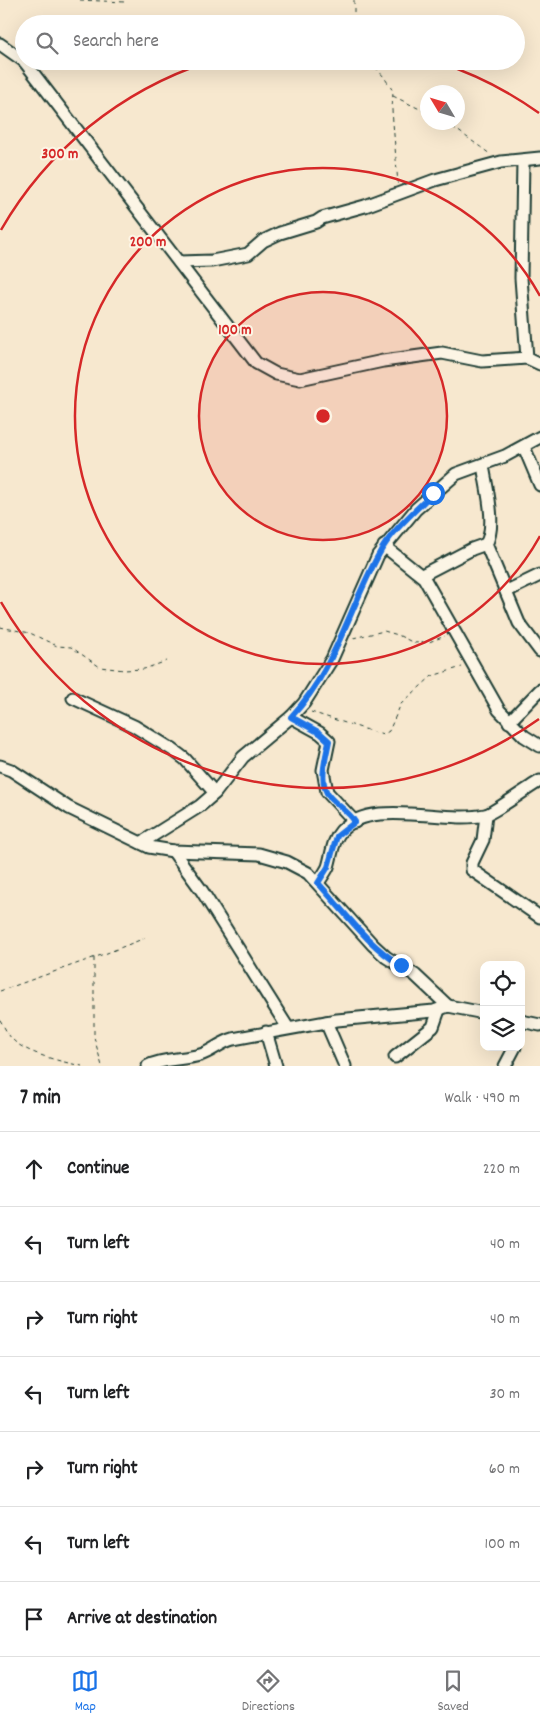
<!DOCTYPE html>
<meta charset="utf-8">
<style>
:root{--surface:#fff;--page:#f2f2f2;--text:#202124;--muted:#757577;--line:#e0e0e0;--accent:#1a73e8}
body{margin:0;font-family:Dekko,sans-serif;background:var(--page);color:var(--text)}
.controls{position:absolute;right:15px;bottom:15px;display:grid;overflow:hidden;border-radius:10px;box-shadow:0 5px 20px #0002}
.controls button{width:45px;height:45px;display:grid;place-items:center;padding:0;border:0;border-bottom:1px solid var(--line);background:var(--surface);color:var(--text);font:25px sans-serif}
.compass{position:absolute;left:420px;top:85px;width:45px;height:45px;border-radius:50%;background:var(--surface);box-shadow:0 5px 20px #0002;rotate:308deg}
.stop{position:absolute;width:15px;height:15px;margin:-11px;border:4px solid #1a73e8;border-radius:50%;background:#fff}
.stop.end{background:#1a73e8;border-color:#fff;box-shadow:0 1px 5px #0008}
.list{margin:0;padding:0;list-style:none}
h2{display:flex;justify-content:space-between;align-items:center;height:65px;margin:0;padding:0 20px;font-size:21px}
h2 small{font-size:16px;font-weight:400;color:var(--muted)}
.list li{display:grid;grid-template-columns:32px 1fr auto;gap:15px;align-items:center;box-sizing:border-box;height:75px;padding:0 20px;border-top:1px solid var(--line)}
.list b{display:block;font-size:19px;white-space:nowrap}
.list em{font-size:16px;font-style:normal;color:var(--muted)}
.icon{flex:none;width:28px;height:28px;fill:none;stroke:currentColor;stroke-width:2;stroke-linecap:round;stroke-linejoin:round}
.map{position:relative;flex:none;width:540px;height:1066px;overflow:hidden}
.search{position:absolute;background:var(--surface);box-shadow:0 5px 20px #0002;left:15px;right:15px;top:15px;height:55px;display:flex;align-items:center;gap:12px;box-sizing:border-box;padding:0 18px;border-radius:28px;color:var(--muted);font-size:19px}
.sheet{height:590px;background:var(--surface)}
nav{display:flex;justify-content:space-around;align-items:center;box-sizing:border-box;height:70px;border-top:1px solid var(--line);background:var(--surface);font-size:14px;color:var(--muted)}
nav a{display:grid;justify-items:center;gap:2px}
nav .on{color:var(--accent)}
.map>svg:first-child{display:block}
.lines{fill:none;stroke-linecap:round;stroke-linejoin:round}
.minor-casing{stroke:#1f3d34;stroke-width:15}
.path{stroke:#1f3d34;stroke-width:1;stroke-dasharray:4 4;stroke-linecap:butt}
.minor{stroke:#fcf5e5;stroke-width:11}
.route{stroke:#1a73e8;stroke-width:6}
.ring{fill:none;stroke:#d62828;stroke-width:2.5}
.centre{fill:#d62828;stroke:#fcf5e5;stroke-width:2.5}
.ring-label{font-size:15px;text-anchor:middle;font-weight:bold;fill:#d62828;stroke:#fcf5e5;stroke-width:4;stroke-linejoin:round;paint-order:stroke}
</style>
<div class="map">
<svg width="540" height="1066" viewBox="0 0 540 1066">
<rect width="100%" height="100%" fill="#f7e8cf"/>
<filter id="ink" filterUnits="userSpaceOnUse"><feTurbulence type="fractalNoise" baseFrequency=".02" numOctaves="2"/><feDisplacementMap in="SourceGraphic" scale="10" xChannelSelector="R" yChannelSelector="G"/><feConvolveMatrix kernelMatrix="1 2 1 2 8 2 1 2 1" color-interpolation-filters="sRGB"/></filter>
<g filter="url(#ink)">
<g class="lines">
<g class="minor-casing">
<g id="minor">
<polyline points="0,44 24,61"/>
<polyline points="24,61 256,363 276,374 300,379 383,361 442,353 482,361 527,358 540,364"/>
<polyline points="523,161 521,278 527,358"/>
<polyline points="179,262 212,261 248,254 263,241 280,233 316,222 322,218 365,206 435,180 501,162 540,158"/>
<polyline points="524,447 540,485"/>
<path d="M483,465C486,486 497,525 486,544L519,623L540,651"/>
<polyline points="384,546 424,578 499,710 524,736 540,746"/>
<polyline points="422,575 472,549 486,544"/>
<polyline points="507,591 540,575"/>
<polyline points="73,698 134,726 173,750 185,759 215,793"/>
<polyline points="291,717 320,733 329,741 323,770 327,792 355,822"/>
<polyline points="509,722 540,690"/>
<polyline points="0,766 11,770 69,808 149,847 173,851 259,854 287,862 308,873 373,945 386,957 415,975 448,1006"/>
<polyline points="486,815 483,840 472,863 472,870 540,917"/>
<polyline points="141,843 200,806 215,793 243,757 291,717 304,703 332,659 378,555 416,509 456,474 505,456 540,437"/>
<polyline points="173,851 202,891 288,1028"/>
<path d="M318,883C321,878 325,873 328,867C332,855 332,841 341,831C372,797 442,824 485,815C492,814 529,787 540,781"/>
<polyline points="521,1021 540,1025"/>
<polyline points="326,1022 345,1066"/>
<polyline points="266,1032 276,1066"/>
<polyline points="395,1057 433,1027 439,1010"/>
<path d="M148,1066C164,1058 183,1060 200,1055C211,1052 221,1042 233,1039L337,1020L434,1011L448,1006L484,1013"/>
<polyline points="505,1066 515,1047"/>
</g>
</g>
<g class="path">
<polyline points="80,0 125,2"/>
<polyline points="354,0 354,24"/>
<polyline points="370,61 384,77 393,91 392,110 398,184"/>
<polyline points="393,96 428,113"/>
<polyline points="446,122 490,154"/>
<polyline points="0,627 30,633 57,646 71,647 100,667 124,670 144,669 167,661"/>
<polyline points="353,638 384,631 398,635 414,643 429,642 445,636"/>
<polyline points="311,712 383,735 389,731 401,704 432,676 462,667"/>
<polyline points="94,958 94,1037 102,1066"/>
<polyline points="0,991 107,953 145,938"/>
<path d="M0,1020C4,1026 7,1034 13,1040C27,1054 63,1062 82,1066"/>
</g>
<use href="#minor" class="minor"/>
</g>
</g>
<g class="lines" filter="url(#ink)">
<path class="route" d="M401,965C368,946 344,911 318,883L328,867L337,836L355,822C349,811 337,806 329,796C318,782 326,757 329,741L320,733L291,717C335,670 348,611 378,556C390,532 414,512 433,493"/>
</g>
<circle cx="323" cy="416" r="124" fill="#d62828" fill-opacity=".12"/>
<g class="ring">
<circle cx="323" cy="416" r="124"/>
<path d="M540 536A248 248 0 1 1 540 296"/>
<path d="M539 719A372 372 0 0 1 1 602M1 230A372 372 0 0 1 208 62M438 62A372 372 0 0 1 539 113"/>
</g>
<circle cx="323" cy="416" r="8" class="centre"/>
<g class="ring-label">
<text x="60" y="158">300 m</text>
<text x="148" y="246">200 m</text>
<text x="235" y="334">100 m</text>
</g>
</svg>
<div class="controls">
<button><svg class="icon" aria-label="locate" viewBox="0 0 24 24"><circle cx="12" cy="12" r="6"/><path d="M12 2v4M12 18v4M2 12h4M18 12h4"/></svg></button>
<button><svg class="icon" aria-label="layers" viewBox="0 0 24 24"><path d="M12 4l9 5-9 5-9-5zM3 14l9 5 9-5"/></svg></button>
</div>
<svg class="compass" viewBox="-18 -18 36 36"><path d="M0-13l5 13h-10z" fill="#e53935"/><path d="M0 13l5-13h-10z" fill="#757577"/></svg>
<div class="stop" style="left:433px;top:493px"></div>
<div class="stop end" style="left:401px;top:965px"></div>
<div class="search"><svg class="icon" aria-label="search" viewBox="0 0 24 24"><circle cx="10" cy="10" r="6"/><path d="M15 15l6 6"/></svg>Search here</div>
</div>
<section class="sheet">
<h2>7 min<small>Walk · 490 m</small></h2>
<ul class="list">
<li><svg class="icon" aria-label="ahead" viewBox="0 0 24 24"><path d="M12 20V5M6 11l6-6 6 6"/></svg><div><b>Continue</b></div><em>220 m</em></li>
<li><svg class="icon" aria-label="left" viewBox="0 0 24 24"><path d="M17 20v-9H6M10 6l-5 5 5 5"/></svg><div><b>Turn left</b></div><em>40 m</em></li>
<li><svg class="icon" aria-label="right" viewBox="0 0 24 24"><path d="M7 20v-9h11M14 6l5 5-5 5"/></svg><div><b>Turn right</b></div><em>40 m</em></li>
<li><svg class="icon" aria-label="left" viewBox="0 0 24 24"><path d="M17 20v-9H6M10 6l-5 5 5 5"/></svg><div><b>Turn left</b></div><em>30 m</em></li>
<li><svg class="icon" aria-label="right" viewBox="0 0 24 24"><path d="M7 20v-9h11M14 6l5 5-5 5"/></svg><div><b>Turn right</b></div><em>60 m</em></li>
<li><svg class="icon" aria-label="left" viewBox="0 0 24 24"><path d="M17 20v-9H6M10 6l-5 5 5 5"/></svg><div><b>Turn left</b></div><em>100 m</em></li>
<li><svg class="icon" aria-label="arrive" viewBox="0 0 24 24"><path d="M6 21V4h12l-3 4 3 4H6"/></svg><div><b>Arrive at destination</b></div></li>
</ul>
</section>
<nav>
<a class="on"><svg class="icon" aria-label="map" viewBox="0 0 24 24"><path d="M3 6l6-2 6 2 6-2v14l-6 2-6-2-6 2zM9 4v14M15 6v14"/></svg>Map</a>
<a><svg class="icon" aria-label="directions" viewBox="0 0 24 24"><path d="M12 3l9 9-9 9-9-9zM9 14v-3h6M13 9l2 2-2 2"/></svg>Directions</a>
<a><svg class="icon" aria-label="saved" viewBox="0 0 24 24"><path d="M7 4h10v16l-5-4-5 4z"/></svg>Saved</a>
</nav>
